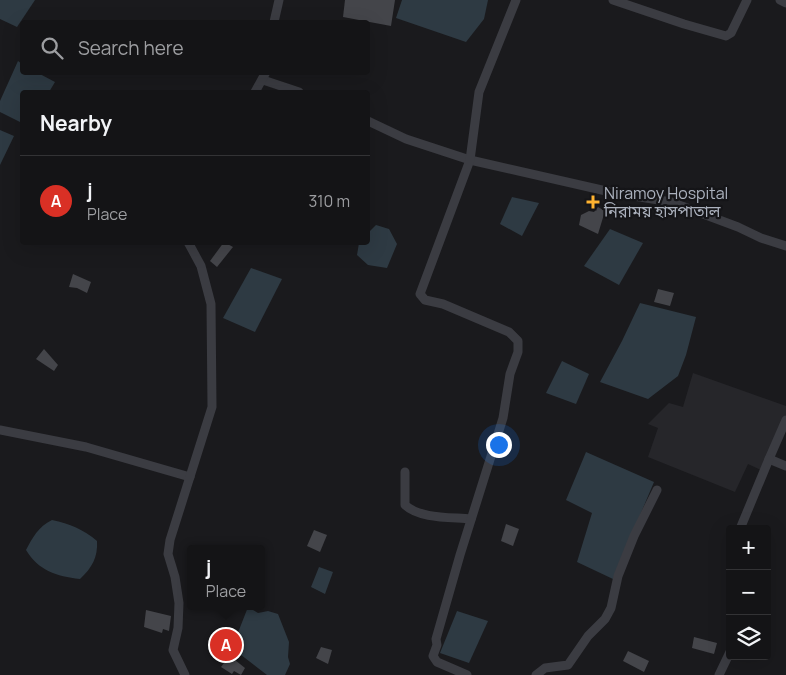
<!DOCTYPE html>
<meta charset="utf-8">
<style>
:root{--surface:#141416;--page:#1d1d1f;--text:#f1f3f6;--muted:#9d9ea1;--line:#333335;--accent:#d93025}
body{margin:0;font-family:Manrope,"Noto Sans Bengali",sans-serif;background:var(--page);color:var(--text)}
.controls{position:absolute;right:15px;bottom:15px;display:grid;overflow:hidden;border-radius:5px;box-shadow:0 5px 20px #0002}
.controls button{width:45px;height:45px;display:grid;place-items:center;padding:0;border:0;border-bottom:1px solid var(--line);background:var(--surface);color:var(--text);font:25px sans-serif}
.you{position:absolute;left:498px;top:444px;width:18px;height:18px;margin:-12px;border:4px solid #fff;border-radius:50%;background:#1a73e8;box-shadow:0 0 0 8px #1a73e833}
.badge{display:grid;place-items:center;width:32px;height:32px;border-radius:50%;background:var(--accent);color:#fff;font-size:16px;font-weight:700}
.pin{position:absolute;translate:-50% -50%;border:2px solid #fff;box-shadow:0 1px 5px #0006}
.popup{position:absolute;left:187px;top:545px;width:78px;height:65px;box-sizing:border-box;display:grid;place-content:center;border-radius:5px;background:var(--surface);filter:drop-shadow(0 1px 4px #0005);font-size:16px;white-space:nowrap;color:var(--muted)}
.popup b{font-size:19px;color:var(--text)}
.popup::after{content:'';position:absolute;left:50%;top:100%;margin-left:-10px;border:10px solid transparent;border-top-color:var(--surface)}
.list{margin:0;padding:0;list-style:none}
h2{display:flex;justify-content:space-between;align-items:center;height:65px;margin:0;padding:0 20px;font-size:21px}
h2 small{font-size:16px;font-weight:400;color:var(--muted)}
.list li{display:grid;grid-template-columns:32px 1fr auto;gap:15px;align-items:center;box-sizing:border-box;height:90px;padding:0 20px;border-top:1px solid var(--line)}
.list b{display:block;font-size:19px;white-space:nowrap}
.list p{margin:0;font-size:16px;white-space:nowrap;color:var(--muted)}
.list em{font-size:16px;font-style:normal;color:var(--muted)}
.icon{flex:none;width:28px;height:28px;fill:none;stroke:currentColor;stroke-width:2;stroke-linecap:round;stroke-linejoin:round}
.map{position:relative;flex:none;width:786px;height:675px;overflow:hidden}
.search{position:absolute;background:var(--surface);box-shadow:0 5px 20px #0002;left:20px;top:20px;width:350px;height:55px;display:flex;align-items:center;gap:12px;box-sizing:border-box;padding:0 18px;border-radius:5px;color:var(--muted);font-size:19px}
.panel{position:absolute;background:var(--surface);box-shadow:0 5px 20px #0002;left:20px;top:90px;width:350px;height:155px;border-radius:5px}
.map>svg:first-child{display:block}
.built{fill:#26262a}
.water{fill:#2e3a43}
.building{fill:#44454a}
.lines{fill:none;stroke-linecap:round;stroke-linejoin:round}
.minor{stroke:#3b3c42;stroke-width:9}
.poi-dot{fill:#ffb330;stroke:#151518;stroke-width:2}
.labels{text-anchor:middle;dominant-baseline:central;stroke-width:4.5;stroke-linejoin:round;paint-order:stroke}
.poi-label{font-size:16px;fill:#abb1bd;stroke:#151518;text-anchor:start}
</style>
<div class="map">
<svg width="786" height="675" viewBox="0 0 786 675">
<rect width="100%" height="100%" fill="#1a1a1d"/>
<polygon class="built" points="693,373 786,406 786,415 761,470 748,464 735,492 648,457 658,428 648,424 669,403 683,407"/>
<g class="water">
<polygon points="0,0 35,0 17,27 0,19"/>
<polygon points="402,0 488,0 484,19 466,42 396,18"/>
<polygon points="18,61 22,64 22,72 38,73 55,82 49,92 22,92 22,123 0,112 0,101"/>
<polygon points="0,130 14,136 0,165"/>
<polygon points="512,197 539,203 522,236 500,224"/>
<polygon points="376,225 389,229 397,244 387,268 368,265 357,255 359,243 368,242 368,233"/>
<polygon points="610,229 643,243 619,285 584,266"/>
<polygon points="251,268 282,279 255,332 223,318"/>
<polygon points="640,303 696,317 686,355 678,376 648,399 600,382 622,341"/>
<polygon points="562,361 589,374 576,404 546,393"/>
<polygon points="586,452 654,482 613,579 577,562 592,513 566,500"/>
<path d="M52,520C70,524 83,529 97,541C98,557 92,568 80,579C56,576 39,571 26,550C33,537 38,527 52,520Z"/>
<polygon points="319,567 333,572 325,594 311,587"/>
<polygon points="248,607 258,613 268,611 278,614 289,642 288,657 290,664 285,675 267,675 232,648"/>
<polygon points="457,611 488,621 469,663 440,653"/>
</g>
<g class="building">
<polygon points="345,0 395,0 391,26 343,17"/>
<polygon points="598,207 605,211 598,234 579,225 581,215 589,211 594,212"/>
<polygon points="224,242 233,247 217,267 210,261"/>
<polygon points="73,274 91,282 87,293 77,288 69,287"/>
<polygon points="658,289 674,293 670,306 654,302"/>
<polygon points="44,349 58,365 54,371 36,359"/>
<polygon points="506,524 519,529 513,546 501,541"/>
<polygon points="314,530 327,535 320,552 307,546"/>
<polygon points="146,610 171,616 169,631 163,629 162,633 144,627"/>
<polygon points="694,637 717,643 714,654 692,648"/>
<polygon points="321,647 332,650 328,664 316,658"/>
<polygon points="628,651 649,661 644,672 623,661"/>
<polygon points="225,652 245,668 241,675 234,671 232,674 221,667 224,663 219,659"/>
</g>
<g class="lines">
<g class="minor">
<polyline points="613,0 684,24 726,36 731,33 747,0"/>
<polyline points="780,0 786,3"/>
<polyline points="274,22 279,0"/>
<polyline points="263,80 299,92"/>
<polyline points="255,92 266,72"/>
<polyline points="368,121 406,139 470,160 615,193 671,202 738,227 761,238 786,246"/>
<polyline points="786,420 769,459 786,466"/>
<polyline points="0,430 86,447 190,477"/>
<path d="M405,472V505C420,519 451,517 471,519"/>
<polyline points="740,529 769,459"/>
<polyline points="185,675 173,650 178,628 179,603 175,577 168,554 170,540 212,407 211,304 201,266 188,242"/>
<polyline points="467,675 437,662 433,656 437,645 436,639 460,555 503,418 510,374 518,352 518,341 509,332 443,304 425,300 420,294 470,160 479,92 516,0"/>
<polyline points="536,675 545,668 568,665 588,636 605,619 611,608 618,576 634,536 657,490"/>
<polyline points="719,675 730,652"/>
</g>
</g>
<path class="poi-dot" d="M590.5 194.5h5v5h5v5h-5v5h-5v-5h-5v-5h5z"/>
<g class="labels">
<g class="poi-label">
<text x="604" y="193">Niramoy Hospital<tspan x="604" dy="18">নিরাময় হাসপাতাল</tspan></text>
</g>
</g>
</svg>
<div class="controls">
<button>+</button>
<button>−</button>
<button><svg class="icon" aria-label="layers" viewBox="0 0 24 24"><path d="M12 4l9 5-9 5-9-5zM3 14l9 5 9-5"/></svg></button>
</div>
<div class="you"></div>
<div class="pin badge" style="left:226px;top:645px">A</div>
<div class="popup"><b>j</b>Place</div>
<div class="search"><svg class="icon" aria-label="search" viewBox="0 0 24 24"><circle cx="10" cy="10" r="6"/><path d="M15 15l6 6"/></svg>Search here</div>
<section class="panel">
<h2>Nearby<small></small></h2>
<ul class="list">
<li><span class="badge">A</span><div><b>j</b><p>Place</p></div><em>310 m</em></li>
</ul>
</section>
</div>
